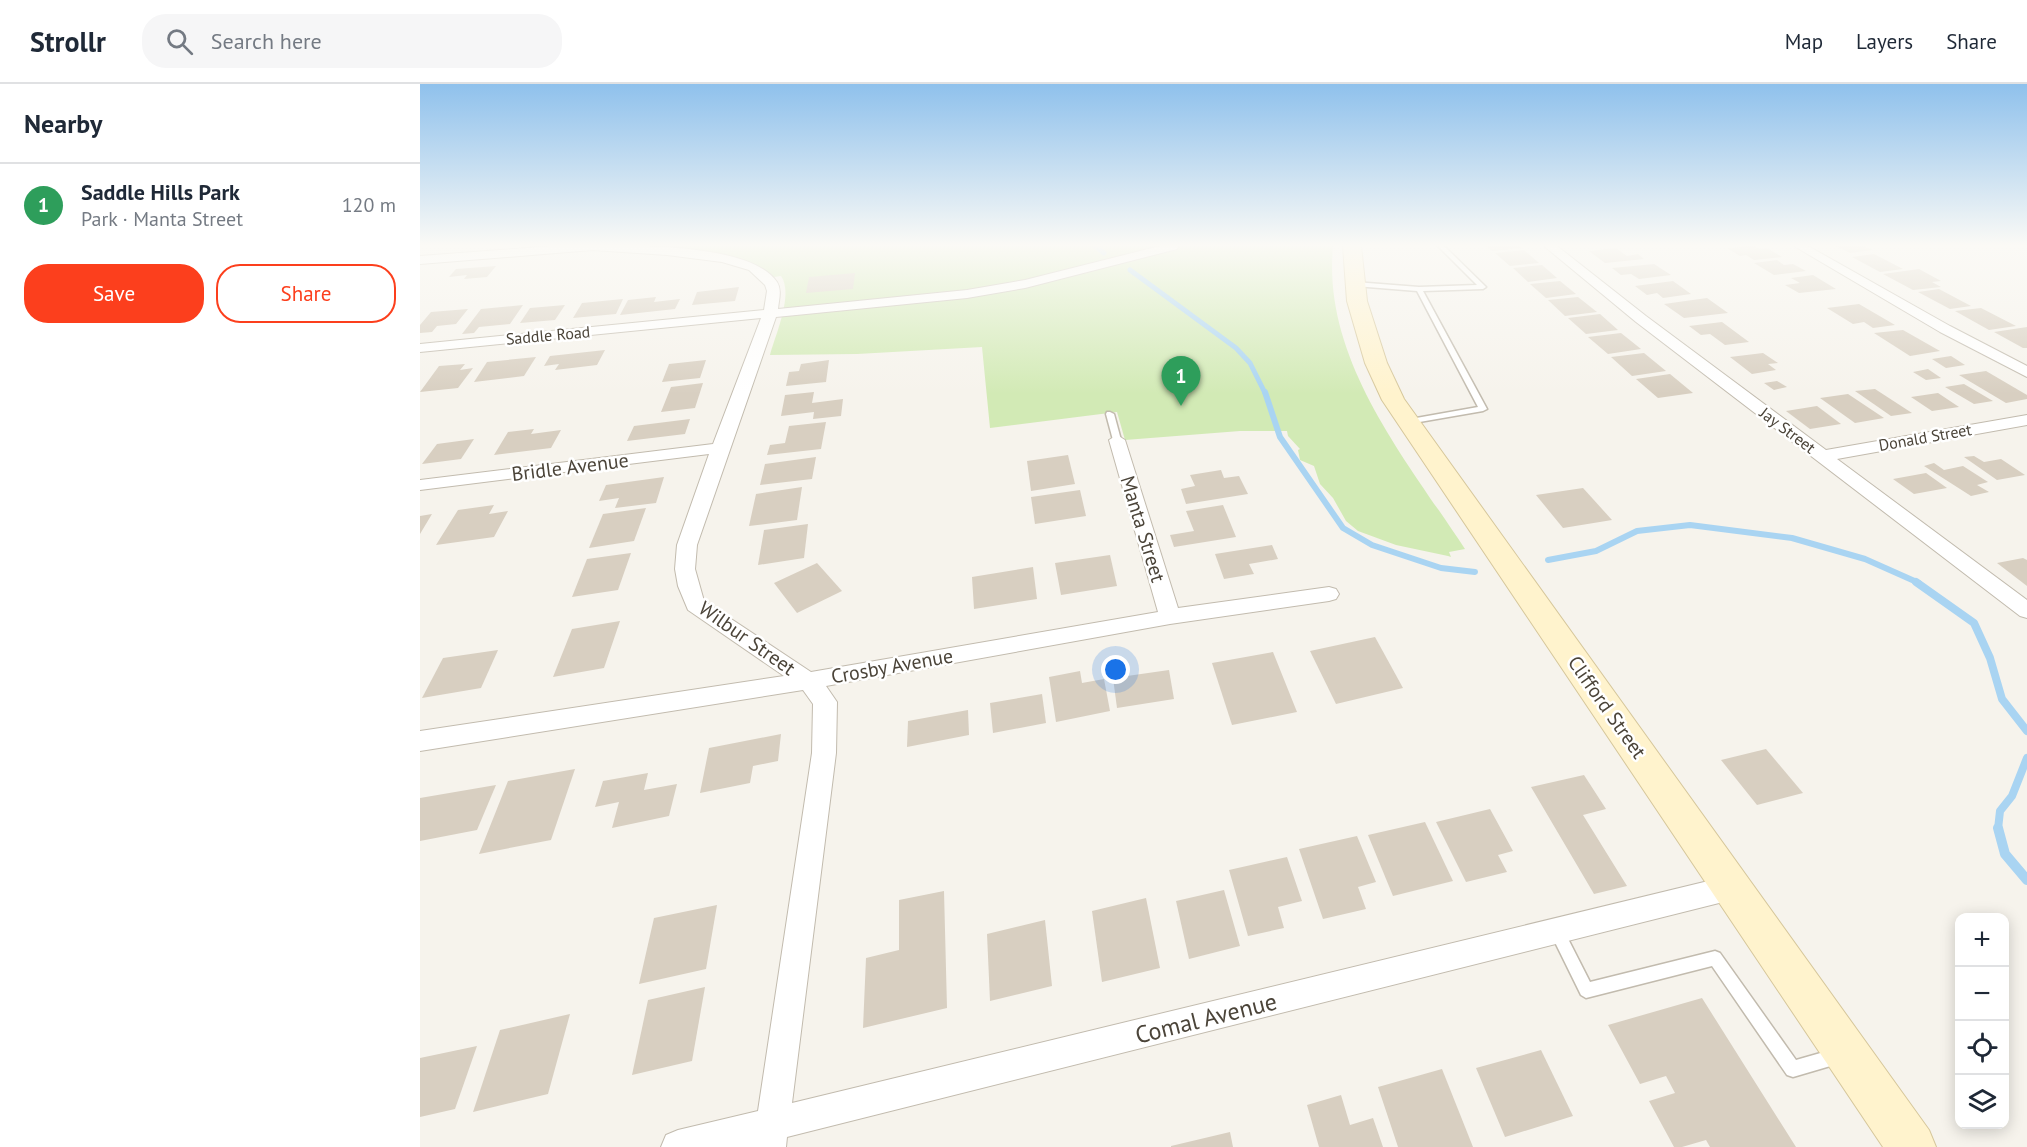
<!DOCTYPE html>
<meta charset="utf-8">
<style>
:root{--surface:#fff;--page:#f6f6f7;--text:#1f2937;--muted:#747a83;--line:#e0e1e3;--accent:#fc3f1d}
body{margin:0;font-family:"PT Sans",sans-serif;background:var(--page);color:var(--text)}
.controls{position:absolute;right:18px;bottom:18px;display:grid;overflow:hidden;border-radius:12px;box-shadow:0 3px 15px #0003}
.controls button{width:54px;height:54px;display:grid;place-items:center;padding:0;border:0;border-bottom:2px solid var(--line);background:var(--surface);color:var(--text);font:30px sans-serif}
.you{position:absolute;left:696px;top:586px;width:21px;height:21px;margin:-15px;border:4px solid #fff;border-radius:50%;background:#1a73e8;box-shadow:0 0 0 9px #1a73e833}
.badge{display:grid;place-items:center;width:39px;height:39px;border-radius:50%;background:var(--accent);color:#fff;font-size:20px;font-weight:700}
.pin{position:absolute;translate:-50% -50px;filter:drop-shadow(0 2px 3px #0008)}
.pin::after{content:'';position:absolute;top:32px;width:21px;height:18px;background:inherit;clip-path:polygon(0 0,100% 0,50% 100%)}
.list{margin:0;padding:0;list-style:none}
h2{display:flex;justify-content:space-between;align-items:center;height:78px;margin:0;padding:0 24px;font-size:26px}
h2 small{font-size:20px;font-weight:400;color:var(--muted)}
.list li{display:grid;grid-template-columns:39px 1fr auto;gap:18px;align-items:center;box-sizing:border-box;height:84px;padding:0 24px;border-top:2px solid var(--line)}
.list b{display:block;font-size:22px;white-space:nowrap}
.list p{margin:0;font-size:20px;white-space:nowrap;color:var(--muted)}
.list em{font-size:20px;font-style:normal;color:var(--muted)}
.actions{display:flex;gap:12px;padding:18px 24px}
.actions a{flex:1;padding:14px 0;border:2px solid var(--accent);border-radius:24px;text-align:center;font-size:21px;color:var(--accent)}
.actions .main{background:var(--accent);color:#fff}
.icon{flex:none;width:33px;height:33px;fill:none;stroke:currentColor;stroke-width:2;stroke-linecap:round;stroke-linejoin:round}
.map{position:relative;flex:none;width:1607px;height:1063px;overflow:hidden}
header{display:flex;align-items:center;gap:36px;box-sizing:border-box;height:84px;padding:0 30px;background:var(--surface);border-bottom:2px solid var(--line)}
header strong{font-size:28px}
nav{display:flex;gap:33px;margin-inline-start:auto;font-size:21px}
.search{width:420px;height:54px;background:var(--page);display:flex;align-items:center;gap:15px;box-sizing:border-box;padding:0 21px;border-radius:24px;color:var(--muted);font-size:22px}
main{display:flex}
aside{flex:1;background:var(--surface)}
.map>svg:first-child{display:block}
.green{fill:#d2eab5}
.lines{fill:none;stroke-linecap:round;stroke-linejoin:round}
.stream-far3{stroke:#a9d4f2;stroke-width:5}
.stream-far2{stroke:#a9d4f2;stroke-width:6}
.stream-far1{stroke:#a9d4f2;stroke-width:8}
.stream{stroke:#a9d4f2;stroke-width:10}
.building{fill:#d8cfc1}
.service-casing{stroke:#c2bbae;stroke-width:3}
.minor-casing{stroke:#c2bbae;stroke-width:2}
.secondary-casing{stroke:#d6c79b;stroke-width:2}
.service{fill:#fff;fill-rule:evenodd}
.minor{fill:#fff;fill-rule:evenodd}
.secondary{fill:#fff3cd;fill-rule:evenodd}
.labels{text-anchor:middle;dominant-baseline:central;stroke-width:5;stroke-linejoin:round;paint-order:stroke}
.far-street-label{font-size:16px;fill:#4b4439;stroke:#fff}
.street-label{font-size:20px;fill:#4b4439;stroke:#fff}
.near-street-label{font-size:24px;fill:#4b4439;stroke:#fff}
</style>
<header>
<strong>Strollr</strong>
<div class="search"><svg class="icon" aria-label="search" viewBox="0 0 24 24"><circle cx="10" cy="10" r="6"/><path d="M15 15l6 6"/></svg>Search here</div>
<nav><a>Map</a><a>Layers</a><a>Share</a></nav>
</header>
<main>
<aside>
<h2>Nearby<small></small></h2>
<ul class="list">
<li><span class="badge" style="background:#2e9e5b">1</span><div><b>Saddle Hills Park</b><p>Park · Manta Street</p></div><em>120 m</em></li>
</ul>
<div class="actions"><a class="main">Save</a><a>Share</a></div>
</aside>
<div class="map">
<svg width="1607" height="1063" viewBox="0 0 1607 1063">
<rect width="100%" height="100%" fill="#f6f3ec"/>
<path class="green" d="M223,162H913C902,276 986,375 1045,465L1029,468L1031,473L1028,472L976,461L938,447L926,437L913,414L900,400L894,382L880,376L878,366L880,365L868,352L867,347H820L705,356L697,328L570,344L562,263L437,270L350,271C355,252 374,210 361,192L354,193C317,166 268,166 223,162Z"/>
<g class="lines">
<g class="stream-far3">
<polyline points="675,162 684,169"/>
<polyline points="710,186 816,264 830,279 845,309"/>
</g>
<g class="stream-far2">
<polyline points="845,308 860,353 923,444 952,461 1021,484 1055,488"/>
<polyline points="1128,476 1176,467 1217,447 1270,441 1372,454 1445,475 1499,499"/>
</g>
<g class="stream-far1">
<polyline points="1496,498 1554,539 1570,574 1582,615 1607,647"/>
<polyline points="1578,745 1580,727 1592,712 1607,674"/>
</g>
<polyline class="stream" points="1578,744 1585,770 1607,796"/>
</g>
<g class="building">
<polygon points="1066,162 1099,162 1102,164 1072,167"/>
<polygon points="1334,162 1340,165 1347,164 1362,173 1334,176 1326,171 1320,172 1307,164"/>
<polygon points="1416,162 1443,162 1452,166 1430,169"/>
<polygon points="1196,164 1207,172 1218,170 1224,175 1185,179 1169,167"/>
<polygon points="1104,166 1119,179 1090,182 1075,169"/>
<polygon points="1454,170 1483,185 1460,188 1432,173"/>
<polygon points="1357,176 1364,181 1373,180 1386,187 1354,191 1334,179"/>
<polygon points="1234,180 1251,191 1219,195 1211,190 1201,191 1192,184"/>
<polygon points="1122,181 1137,194 1108,198 1093,184"/>
<polygon points="76,182 67,193 44,195 47,191 29,193 36,185"/>
<polygon points="1499,185 1521,197 1512,198 1521,203 1493,206 1463,190"/>
<polygon points="435,189 433,205 386,209 389,193"/>
<polygon points="1393,191 1416,205 1379,209 1365,201 1380,199 1371,194"/>
<polygon points="1140,197 1156,210 1126,214 1110,200"/>
<polygon points="1253,197 1271,210 1243,214 1237,209 1227,211 1215,202"/>
<polygon points="319,203 315,217 272,221 277,208"/>
<polygon points="1519,205 1551,222 1530,225 1498,208"/>
<polygon points="236,213 234,218 260,215 255,225 200,231 208,216"/>
<polygon points="1158,213 1177,228 1145,232 1128,216"/>
<polygon points="1287,214 1308,229 1264,234 1244,220"/>
<polygon points="203,215 196,230 153,234 162,219"/>
<polygon points="1439,220 1475,241 1453,244 1444,238 1433,240 1407,224"/>
<polygon points="103,221 90,240 59,243 54,249 42,250 61,225"/>
<polygon points="145,221 135,236 100,239 110,224"/>
<polygon points="1561,224 1596,242 1569,246 1535,227"/>
<polygon points="48,225 36,240 17,242 12,248 0,249 0,241 11,228"/>
<polygon points="1180,230 1198,246 1166,250 1148,234"/>
<polygon points="1302,238 1329,258 1305,261 1290,250 1281,251 1269,242"/>
<polygon points="1607,243 1607,264 1603,264 1574,248"/>
<polygon points="1483,246 1520,267 1490,272 1454,249"/>
<polygon points="1201,249 1221,265 1188,270 1168,253"/>
<polygon points="185,266 177,281 135,286 139,280 124,282 130,272"/>
<polygon points="1224,269 1246,287 1212,292 1191,273"/>
<polygon points="1343,269 1358,279 1348,280 1356,286 1332,290 1310,273"/>
<polygon points="1531,272 1545,281 1526,284 1512,275"/>
<polygon points="116,273 104,292 54,298 67,278"/>
<polygon points="286,276 280,294 242,298 249,280"/>
<polygon points="409,276 406,298 366,302 369,288 379,287 381,280"/>
<polygon points="45,280 40,286 53,284 38,304 0,308 19,282"/>
<polygon points="1508,285 1521,294 1506,296 1493,288"/>
<polygon points="1566,287 1607,311 1607,315 1586,319 1539,291"/>
<polygon points="1250,290 1273,309 1238,314 1216,295"/>
<polygon points="1357,297 1367,303 1354,306 1344,299"/>
<polygon points="283,299 275,324 241,328 251,303"/>
<polygon points="1544,300 1573,317 1554,320 1525,303"/>
<polygon points="1455,305 1492,329 1471,332 1435,307"/>
<polygon points="394,308 392,319 423,315 421,332 393,335 394,328 361,332 365,311"/>
<polygon points="1518,309 1539,323 1512,327 1491,313"/>
<polygon points="1428,310 1464,334 1435,339 1400,314"/>
<polygon points="1397,322 1421,340 1390,345 1366,327"/>
<polygon points="270,335 265,350 207,357 214,342"/>
<polygon points="406,338 401,365 347,371 350,361 365,359 369,342"/>
<polygon points="114,345 111,350 141,346 131,364 74,371 88,348"/>
<polygon points="54,355 41,375 2,380 17,360"/>
<polygon points="648,371 655,400 611,407 607,377"/>
<polygon points="1554,372 1564,378 1581,375 1605,391 1577,396 1544,373"/>
<polygon points="396,373 392,395 340,401 345,380"/>
<polygon points="1514,379 1524,386 1543,382 1568,398 1557,401 1569,408 1551,412 1504,382"/>
<polygon points="801,386 804,394 819,392 828,410 766,420 761,405 775,402 770,391"/>
<polygon points="1506,389 1527,404 1494,410 1473,395"/>
<polygon points="244,393 236,419 195,424 199,414 179,417 186,401"/>
<polygon points="382,403 377,436 329,442 336,410"/>
<polygon points="1163,404 1192,436 1143,444 1116,411"/>
<polygon points="660,406 666,432 615,440 611,413"/>
<polygon points="74,421 69,430 88,427 74,453 16,461 38,426"/>
<polygon points="803,421 816,453 754,463 750,451 774,447 766,427"/>
<polygon points="226,424 214,457 169,464 183,430"/>
<polygon points="12,430 0,450 0,432"/>
<polygon points="388,440 384,474 338,481 344,446"/>
<polygon points="852,461 858,475 829,480 834,490 804,495 795,470"/>
<polygon points="211,469 198,506 152,513 167,475"/>
<polygon points="690,471 697,502 641,511 635,479"/>
<polygon points="1603,474 1607,476 1607,502 1577,479"/>
<polygon points="397,479 422,507 377,529 354,499"/>
<polygon points="613,483 617,515 554,525 552,493"/>
<polygon points="200,537 184,584 133,593 152,545"/>
<polygon points="955,553 983,604 916,620 890,567"/>
<polygon points="78,566 61,604 2,614 23,574"/>
<polygon points="853,568 877,628 812,641 792,579"/>
<polygon points="749,586 754,615 697,624 693,594"/>
<polygon points="660,587 662,599 684,595 690,627 636,638 629,593"/>
<polygon points="622,610 626,639 573,649 570,619"/>
<polygon points="548,626 549,651 487,663 488,637"/>
<polygon points="361,650 358,677 333,682 330,699 280,709 289,664"/>
<polygon points="1346,665 1383,709 1337,721 1301,676"/>
<polygon points="155,685 131,756 59,770 88,697"/>
<polygon points="228,689 224,706 257,700 249,732 192,744 199,718 175,723 183,697"/>
<polygon points="1164,691 1186,725 1163,731 1207,802 1174,810 1111,703"/>
<polygon points="76,701 57,746 0,757 0,714"/>
<polygon points="1070,725 1093,767 1078,771 1087,788 1046,798 1016,738"/>
<polygon points="1005,738 1033,797 973,812 948,751"/>
<polygon points="937,752 956,798 938,803 946,825 903,835 879,765"/>
<polygon points="867,773 882,817 858,823 864,844 828,852 809,786"/>
<polygon points="804,806 820,862 769,875 756,817"/>
<polygon points="524,807 527,924 443,944 446,874 479,866 479,816"/>
<polygon points="726,814 740,884 682,898 672,827"/>
<polygon points="297,821 286,885 219,900 234,834"/>
<polygon points="625,836 632,902 570,917 567,850"/>
<polygon points="285,903 272,977 212,991 228,916"/>
<polygon points="1282,914 1376,1063 1290,1063 1286,1056 1262,1063 1254,1063 1229,1017 1255,1009 1246,992 1220,1000 1188,941"/>
<polygon points="150,930 128,1010 53,1028 80,946"/>
<polygon points="57,962 35,1025 0,1033 0,974"/>
<polygon points="1121,966 1153,1032 1085,1053 1056,984"/>
<polygon points="1022,985 1053,1063 978,1063 958,1003"/>
<polygon points="921,1011 930,1041 953,1034 963,1063 899,1063 887,1021"/>
<polygon points="810,1048 813,1063 751,1063 751,1062"/>
</g>
<g class="lines">
<g class="service-casing">
<g id="service">
<polygon points="1018,162 1024,162 1066,203 1063,205 1003,207 1067,325 1063,327 988,340 984,338 985,336 1058,323 997,207 935,202 932,200 935,198 999,203 1057,201"/>
<polygon points="687,328 690,328 694,330 701,356 700,358 697,359 693,356 686,330"/>
<polygon points="1137,841 1142,843 1170,898 1295,867 1300,869 1376,976 1418,964 1424,966 1426,972 1424,978 1373,993 1367,991 1292,882 1166,914 1161,911 1130,848 1132,843"/>
</g>
</g>
<g class="minor-casing">
<g id="minor">
<path d="M133,162C183,162 327,154 357,198C362,206 359,215 358,225L547,206L605,196L740,162H759L757,165L605,204L547,214L356,233L277,461L275,485L284,517L391,588L738,528L689,356L697,351L705,356L758,524L909,503L916,505L919,510L916,515L909,517L750,540L406,602L417,618L416,669L372,1019L1313,791L1323,795L1327,804L1323,813L367,1053L366,1063H241L246,1051L258,1046L338,1027L392,669L393,620L383,606L0,667V647L364,592L268,526L258,502L255,485L257,461L289,370L0,406V396L293,360L341,234L0,268V260L344,226L347,207L345,201L329,186L302,178L247,171L173,166L0,180V172Z"/>
<polygon points="1124,162 1137,162 1226,232 1406,366 1607,331 1607,341 1417,375 1607,516 1607,534 1600,532 1216,238"/>
<polygon points="1374,162 1388,162 1530,242 1607,282 1607,293 1520,248"/>
</g>
</g>
<g class="secondary-casing">
<polygon id="secondary" points="923,162 941,162 947,217 967,279 984,315 1509,1046 1516,1063 1463,1063 962,316 945,279 927,217"/>
</g>
<use href="#service" class="service"/>
<use href="#minor" class="minor"/>
<use href="#secondary" class="secondary"/>
</g>
<linearGradient id="sky" x2="0" y2="1"><stop stop-color="#8fc1ec"/><stop offset="0.52" stop-color="#fbfaf6"/><stop offset="1" stop-color="#fbfaf6" stop-opacity="0"/></linearGradient>
<rect width="1607" height="310" fill="url(#sky)"/>
<g class="labels">
<g class="far-street-label">
<text transform="translate(128 251) rotate(-5)">Saddle Road</text>
<text transform="translate(1368 346) rotate(37)">Jay Street</text>
<text transform="translate(1505 353) rotate(-10)">Donald Street</text>
</g>
<g class="street-label">
<text transform="translate(150 383) rotate(-7)">Bridle Avenue</text>
<text transform="translate(723 445) rotate(73)">Manta Street</text>
<text transform="translate(327 554) rotate(35)">Wilbur Street</text>
<text transform="translate(472 582) rotate(-10)">Crosby Avenue</text>
<text transform="translate(1187 623) rotate(55)">Clifford Street</text>
</g>
<g class="near-street-label">
<text transform="translate(786 934) rotate(-14)">Comal Avenue</text>
</g>
</g>
</svg>
<div class="controls">
<button>+</button>
<button>−</button>
<button><svg class="icon" aria-label="locate" viewBox="0 0 24 24"><circle cx="12" cy="12" r="6"/><path d="M12 2v4M12 18v4M2 12h4M18 12h4"/></svg></button>
<button><svg class="icon" aria-label="layers" viewBox="0 0 24 24"><path d="M12 4l9 5-9 5-9-5zM3 14l9 5 9-5"/></svg></button>
</div>
<div class="you"></div>
<div class="pin badge" style="left:761px;top:322px;background:#2e9e5b">1</div>
</div>
</main>
